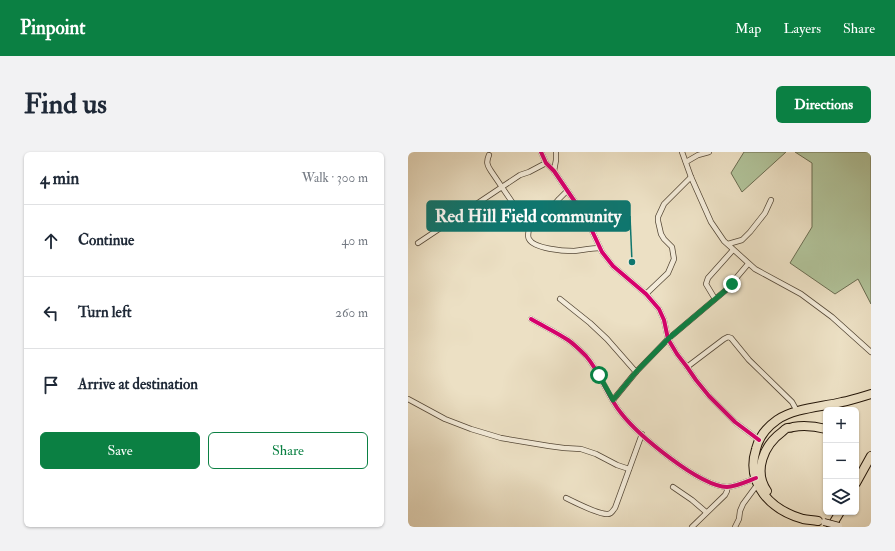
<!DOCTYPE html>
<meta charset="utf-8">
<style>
:root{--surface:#fff;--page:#f2f2f3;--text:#1f2937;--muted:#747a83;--line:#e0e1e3;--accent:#0b8043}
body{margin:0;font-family:"IM FELL Double Pica",serif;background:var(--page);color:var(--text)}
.controls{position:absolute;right:12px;bottom:12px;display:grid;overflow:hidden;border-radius:6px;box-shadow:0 1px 3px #0004}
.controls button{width:36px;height:36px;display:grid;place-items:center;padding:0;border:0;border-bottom:1px solid var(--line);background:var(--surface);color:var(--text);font:20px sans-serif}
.stop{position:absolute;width:12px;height:12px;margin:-9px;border:3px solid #0b8043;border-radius:50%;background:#fff}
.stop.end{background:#0b8043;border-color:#fff;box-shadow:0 1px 4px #0008}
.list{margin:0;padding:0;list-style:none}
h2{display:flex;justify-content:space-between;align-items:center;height:52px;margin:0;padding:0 16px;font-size:17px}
h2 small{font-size:13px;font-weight:400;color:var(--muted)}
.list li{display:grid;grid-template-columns:26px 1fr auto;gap:12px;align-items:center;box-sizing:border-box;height:72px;padding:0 16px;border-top:1px solid var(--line)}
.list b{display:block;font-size:15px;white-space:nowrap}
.list em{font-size:13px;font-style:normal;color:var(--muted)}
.actions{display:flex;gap:8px;padding:12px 16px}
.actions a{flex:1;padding:9px 0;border:1px solid var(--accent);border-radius:6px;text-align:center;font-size:14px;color:var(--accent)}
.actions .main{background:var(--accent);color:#fff}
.icon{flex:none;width:22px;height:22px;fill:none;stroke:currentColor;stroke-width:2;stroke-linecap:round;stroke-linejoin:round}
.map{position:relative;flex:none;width:463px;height:375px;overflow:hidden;border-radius:6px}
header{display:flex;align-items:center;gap:24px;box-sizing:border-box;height:56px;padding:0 20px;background:var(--accent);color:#fff}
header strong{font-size:19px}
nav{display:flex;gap:22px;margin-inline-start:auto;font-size:14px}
.intro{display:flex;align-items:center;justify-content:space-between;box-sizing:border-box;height:96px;padding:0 24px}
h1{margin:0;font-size:28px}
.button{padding:10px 18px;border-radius:6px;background:var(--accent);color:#fff;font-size:14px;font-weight:700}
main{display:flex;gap:24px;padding:0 24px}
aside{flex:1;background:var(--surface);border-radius:6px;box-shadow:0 1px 3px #0004}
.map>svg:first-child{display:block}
.green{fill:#b1c39a;stroke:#6a6c51}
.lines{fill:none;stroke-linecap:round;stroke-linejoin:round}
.street-casing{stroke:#554837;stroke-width:6}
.highway-casing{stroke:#231508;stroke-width:10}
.street{stroke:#f3ebd9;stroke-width:4.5}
.highway{stroke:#ece0c4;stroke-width:8}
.secondary-bridge-casing{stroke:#231508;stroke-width:8;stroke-linecap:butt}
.secondary-bridge{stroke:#f3ebd9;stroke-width:6}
.cycleway-casing{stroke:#f3ebd9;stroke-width:6}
.cycleway{stroke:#d6006c;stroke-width:4}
.route{stroke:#0b8043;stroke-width:5}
.leader{fill:none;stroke:#0f766e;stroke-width:1.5}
.callout-dot{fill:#0f766e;stroke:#f3ebd9;stroke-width:1.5}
.callout{fill:#0f766e;stroke:#0f766e;stroke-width:1.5}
.callout-label{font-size:18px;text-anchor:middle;font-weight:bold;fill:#fff}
</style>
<header>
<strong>Pinpoint</strong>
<nav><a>Map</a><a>Layers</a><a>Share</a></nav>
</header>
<div class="intro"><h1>Find us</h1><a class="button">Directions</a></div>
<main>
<aside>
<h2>4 min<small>Walk · 300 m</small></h2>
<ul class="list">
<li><svg class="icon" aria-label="ahead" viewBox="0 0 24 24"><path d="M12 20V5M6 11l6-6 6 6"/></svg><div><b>Continue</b></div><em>40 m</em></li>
<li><svg class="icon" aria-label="left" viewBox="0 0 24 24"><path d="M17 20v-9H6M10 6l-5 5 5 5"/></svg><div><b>Turn left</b></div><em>260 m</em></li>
<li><svg class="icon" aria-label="arrive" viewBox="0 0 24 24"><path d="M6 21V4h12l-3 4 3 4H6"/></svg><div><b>Arrive at destination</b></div></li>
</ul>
<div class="actions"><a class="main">Save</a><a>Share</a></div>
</aside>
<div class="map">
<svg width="463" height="375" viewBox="0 0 463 375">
<rect width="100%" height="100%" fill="#ece0c4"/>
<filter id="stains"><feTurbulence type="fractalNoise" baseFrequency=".005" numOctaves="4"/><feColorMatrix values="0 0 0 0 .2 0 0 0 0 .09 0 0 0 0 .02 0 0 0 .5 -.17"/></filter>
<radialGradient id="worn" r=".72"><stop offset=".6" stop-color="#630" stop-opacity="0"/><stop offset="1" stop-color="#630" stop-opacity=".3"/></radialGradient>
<g class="green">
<polygon points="336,0 378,0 334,40 323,21"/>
<polygon points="387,0 463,0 463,152 450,127 427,142 382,111 404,75 404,11"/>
</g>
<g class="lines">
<g class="street-casing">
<g id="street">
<polyline points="133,0 138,11 146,19 178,66 194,100 205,114 238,142 251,157 256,168 260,187 269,202 279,215 288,228 301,244 327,270 351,288"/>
<polyline points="274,0 283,25 303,70 316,89 347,117 393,142 424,165 463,200"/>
<path d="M81,3C78,10 79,13 83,19L121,75L133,68L151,47L159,39"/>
<polyline points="278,10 290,3 301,0"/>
<polyline points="146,19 148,8 148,0"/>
<path d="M121,75C121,79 119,84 121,87C126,97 156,99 166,99C175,98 183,96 192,96"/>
<polyline points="10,91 112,23 121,20 138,11"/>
<polyline points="320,92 334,88 342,80 357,61 363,48"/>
<polyline points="238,142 260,121 266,107 264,95 256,87 253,82 250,69 250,65 256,52 283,25"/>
<polyline points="152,147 182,171 199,187 228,220"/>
<polyline points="307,147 298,132 300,126 325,98"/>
<path d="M123,167C135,174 148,180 160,188C166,192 173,199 178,204C193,221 199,244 213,261C230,283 291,334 319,335C327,335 340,329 348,326"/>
<polyline points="279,215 316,187 320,185 323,186 341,208 384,250 389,259"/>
<polyline points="0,247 37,267 63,277 93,286 141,294 156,296 173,297 188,302 209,313 221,317"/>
<polyline points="205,248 228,220 260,187 318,138 340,112"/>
<polyline points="265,335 284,348 298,360"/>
<path d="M158,346C166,350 192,363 200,362C204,362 205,358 207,356L234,282"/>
<polyline points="284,375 317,343 319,339 319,335"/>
<polyline points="327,375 331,367 332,359 335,352 349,333"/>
</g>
</g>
<g class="highway-casing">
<g id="highway">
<polyline points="448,331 463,304"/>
<path d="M359,339C345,319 356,293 374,280C375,279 377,277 379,276C380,276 383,276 385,275C397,273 406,274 418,277"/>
<path d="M410,369C405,368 400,368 395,367C363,358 337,332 348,297C351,285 359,275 369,268C386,256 414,255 434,250C444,248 453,245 463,242"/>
<polyline points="423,375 432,360"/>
</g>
</g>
<use href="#street" class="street"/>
<use href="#highway" class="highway"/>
<g class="secondary-bridge-casing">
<polyline id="secondary-bridge" points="416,370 431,374"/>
</g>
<use href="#secondary-bridge" class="secondary-bridge"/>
<g class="cycleway-casing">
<g id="cycleway">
<polyline points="133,0 138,11 146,19 178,66 194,100 205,114 238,142 251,157 256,168 260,187 269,202 279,215 288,228 301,244 327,270 351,288"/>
<path d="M123,167C135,174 148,180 160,188C166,192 173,199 178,204C193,221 199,244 213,261C230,283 291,334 319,335C327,335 340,329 348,326"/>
</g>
</g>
<use href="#cycleway" class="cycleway"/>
</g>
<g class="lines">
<polyline class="route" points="191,223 205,248 228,220 260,187 318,138 324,132"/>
</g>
<path class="leader" d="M224 110L222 64"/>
<circle class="callout-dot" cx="224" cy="110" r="4"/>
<rect class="callout" x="19" y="49" width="203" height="30" rx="4"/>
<g class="callout-label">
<text x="120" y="70">Red Hill Field community</text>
</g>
<rect width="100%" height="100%" filter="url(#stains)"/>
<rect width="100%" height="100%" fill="url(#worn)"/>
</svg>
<div class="controls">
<button>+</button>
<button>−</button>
<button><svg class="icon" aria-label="layers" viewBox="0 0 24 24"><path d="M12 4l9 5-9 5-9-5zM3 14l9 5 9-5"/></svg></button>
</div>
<div class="stop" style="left:191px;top:223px"></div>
<div class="stop end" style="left:324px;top:132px"></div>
</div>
</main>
